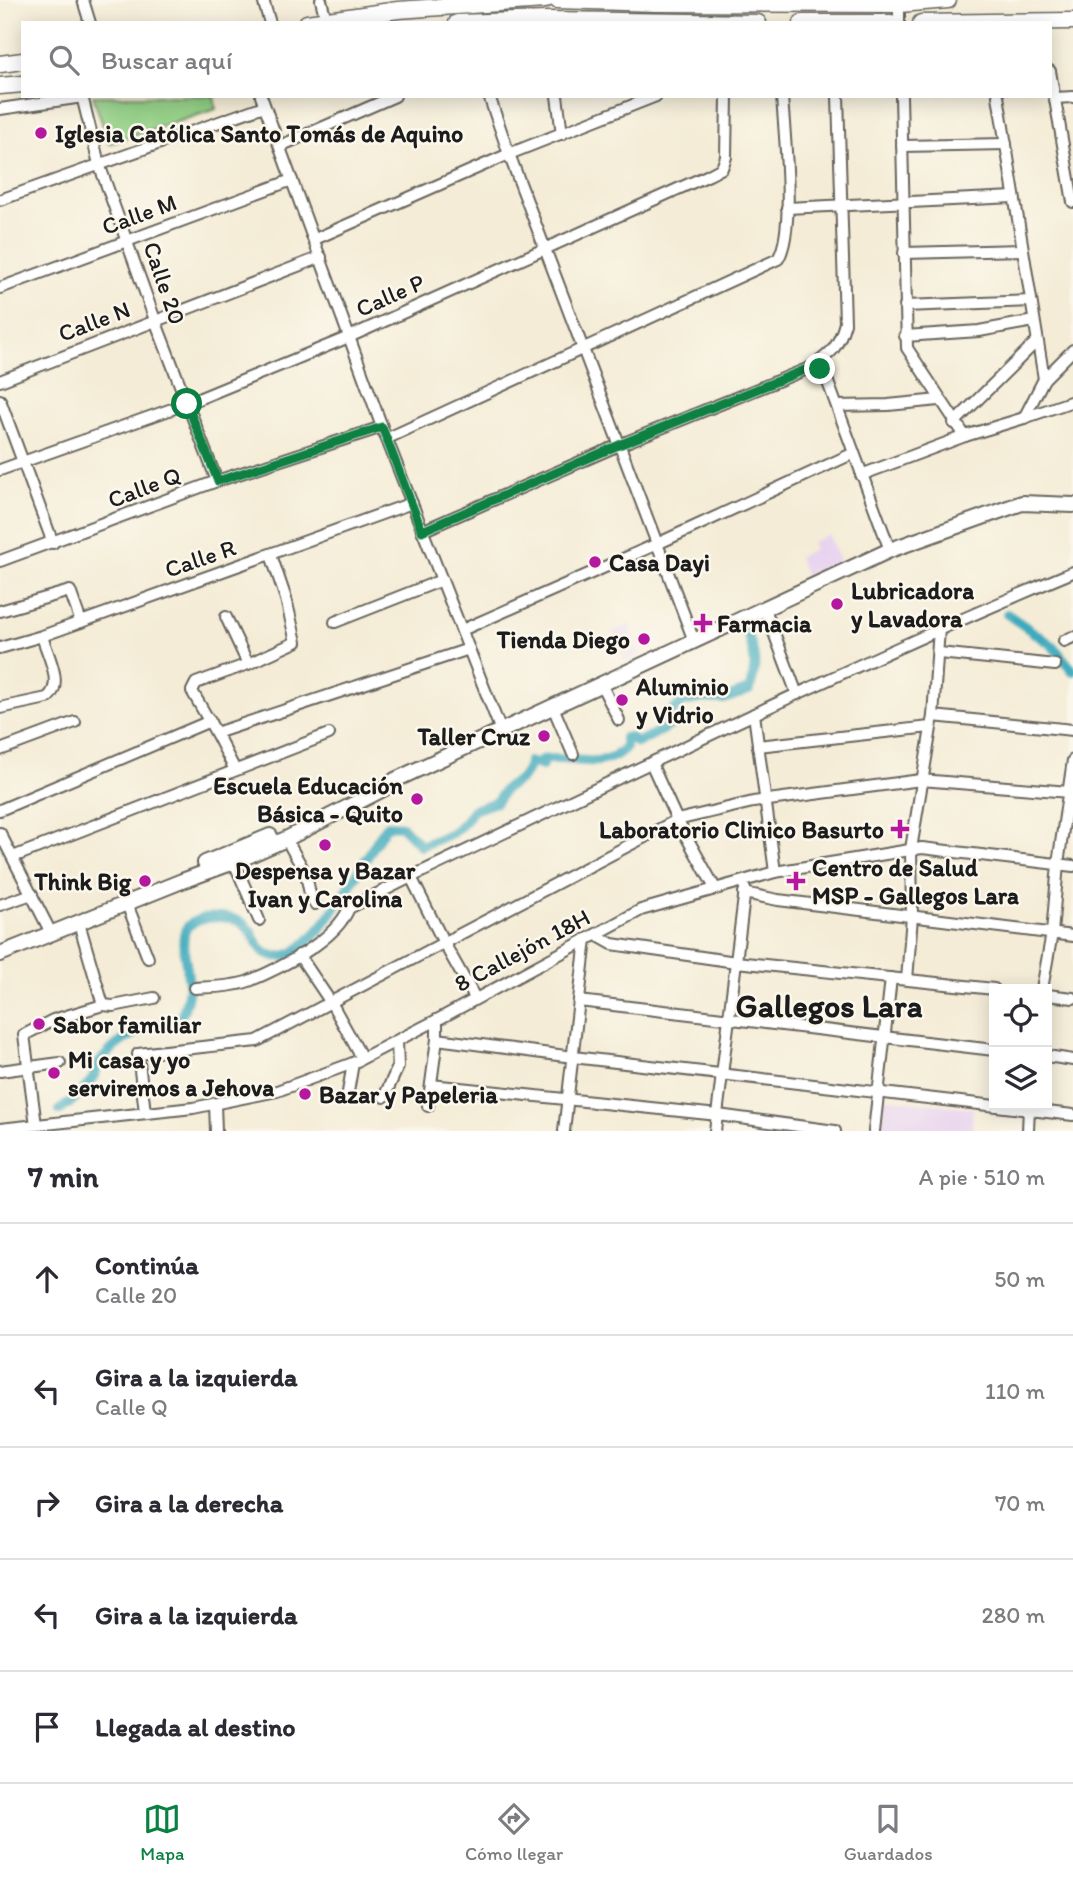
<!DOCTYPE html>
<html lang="es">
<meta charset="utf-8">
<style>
:root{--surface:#fff;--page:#f2f2f3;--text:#2b2b33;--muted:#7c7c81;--line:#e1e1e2;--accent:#0b8043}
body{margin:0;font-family:Itim,sans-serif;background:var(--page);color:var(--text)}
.controls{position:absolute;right:21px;bottom:21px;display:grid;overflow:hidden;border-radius:0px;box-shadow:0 4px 18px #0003}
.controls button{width:63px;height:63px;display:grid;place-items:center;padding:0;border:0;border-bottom:2px solid var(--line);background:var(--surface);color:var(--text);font:35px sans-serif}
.stop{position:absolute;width:21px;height:21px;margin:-16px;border:5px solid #0b8043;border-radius:50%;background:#fff}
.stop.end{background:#0b8043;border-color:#fff;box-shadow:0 2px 7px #0008}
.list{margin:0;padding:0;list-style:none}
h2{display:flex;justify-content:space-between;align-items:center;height:91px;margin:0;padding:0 28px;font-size:30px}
h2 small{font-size:23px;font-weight:400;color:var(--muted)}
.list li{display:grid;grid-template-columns:46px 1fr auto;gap:21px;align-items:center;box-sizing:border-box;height:112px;padding:0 28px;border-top:2px solid var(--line)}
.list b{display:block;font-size:26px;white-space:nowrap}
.list p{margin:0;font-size:23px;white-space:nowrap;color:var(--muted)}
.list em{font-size:23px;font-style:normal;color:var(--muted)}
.icon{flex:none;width:38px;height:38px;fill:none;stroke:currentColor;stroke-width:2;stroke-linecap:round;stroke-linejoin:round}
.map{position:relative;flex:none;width:1073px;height:1131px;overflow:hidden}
.search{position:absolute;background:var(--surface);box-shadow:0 4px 18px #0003;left:21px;right:21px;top:21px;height:77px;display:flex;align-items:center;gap:18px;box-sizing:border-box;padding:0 24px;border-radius:0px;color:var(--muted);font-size:26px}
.sheet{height:651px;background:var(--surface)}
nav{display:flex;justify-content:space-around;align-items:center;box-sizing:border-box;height:98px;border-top:2px solid var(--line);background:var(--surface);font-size:19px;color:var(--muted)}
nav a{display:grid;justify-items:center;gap:4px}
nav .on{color:var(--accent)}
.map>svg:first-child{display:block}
.built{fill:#e7d2ef}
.green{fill:#90ce83;stroke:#567550;stroke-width:2}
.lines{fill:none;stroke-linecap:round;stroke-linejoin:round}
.canal{stroke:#3eaabd;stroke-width:10}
.minor-casing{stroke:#68655d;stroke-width:14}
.tertiary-casing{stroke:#68655d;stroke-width:18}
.secondary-casing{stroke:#68655d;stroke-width:19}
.minor{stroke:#fff;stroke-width:10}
.tertiary{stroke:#fff;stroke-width:14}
.secondary{stroke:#fff;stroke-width:16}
.route{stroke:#0b8043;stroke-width:9}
.poi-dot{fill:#b5179e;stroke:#fbf7ec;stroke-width:2.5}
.labels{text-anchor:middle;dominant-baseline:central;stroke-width:5;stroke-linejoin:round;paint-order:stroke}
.poi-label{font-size:24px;font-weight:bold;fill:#1c1c1c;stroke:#fbf7ec;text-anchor:start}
.street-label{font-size:24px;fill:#1c1c1c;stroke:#fbf7ec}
.district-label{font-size:32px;font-weight:bold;fill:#1c1c1c;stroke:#fbf7ec}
</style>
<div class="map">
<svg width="1073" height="1131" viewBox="0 0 1073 1131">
<rect width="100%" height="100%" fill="#fbf7ec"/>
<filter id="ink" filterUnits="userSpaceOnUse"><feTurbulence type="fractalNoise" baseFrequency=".0143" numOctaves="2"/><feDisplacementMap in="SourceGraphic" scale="14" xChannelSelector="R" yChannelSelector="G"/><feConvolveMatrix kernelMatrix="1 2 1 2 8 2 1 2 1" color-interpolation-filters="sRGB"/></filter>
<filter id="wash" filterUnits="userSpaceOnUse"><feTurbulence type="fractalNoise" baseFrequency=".00686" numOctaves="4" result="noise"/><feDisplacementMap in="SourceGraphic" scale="28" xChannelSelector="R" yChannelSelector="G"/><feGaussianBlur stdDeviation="1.57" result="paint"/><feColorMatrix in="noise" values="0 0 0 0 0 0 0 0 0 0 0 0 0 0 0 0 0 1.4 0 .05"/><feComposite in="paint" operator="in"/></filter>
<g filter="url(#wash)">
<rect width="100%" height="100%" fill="#f4ecd6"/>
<g class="built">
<polygon points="829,535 839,561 806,576 798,557 814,549 812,542"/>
<polygon points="630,625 642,655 625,662 613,631"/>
<polygon points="884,1098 973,1108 972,1131 880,1131"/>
</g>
<polygon class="green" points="93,96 214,96 216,109 109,144"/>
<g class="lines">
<g class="canal">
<polyline points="1007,614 1052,645 1073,671"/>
<path d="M60,1110C72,1102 83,1092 92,1080C96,1074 96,1067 101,1061C122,1034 149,1027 181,1017C185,1007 188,998 189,987C189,972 179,941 186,929C195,915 227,914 241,922C258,931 254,960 283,956C320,950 366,855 387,825L401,826L421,846L452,833L464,823L473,810L496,802L505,789L521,779L528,769L529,762L542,766V760C571,754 600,773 625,748V738L630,737L637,743L673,724L672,711L683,702L702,698L724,699L749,690C758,666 755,653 746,630"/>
</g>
</g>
</g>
<g filter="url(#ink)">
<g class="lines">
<g class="minor-casing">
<g id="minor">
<polyline points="83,0 90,23"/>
<polyline points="263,0 270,23"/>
<polyline points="321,0 326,20"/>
<polyline points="899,23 899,0"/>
<polyline points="1050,71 1073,202"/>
<polyline points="82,96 99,164 155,320 217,481"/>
<polyline points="261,96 382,427 501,731"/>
<polyline points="489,96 509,154 694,641"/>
<polyline points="557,96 562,134"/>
<polyline points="901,96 907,348 965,436"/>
<polyline points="998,96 1044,379"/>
<polyline points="1055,98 1073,97"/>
<polyline points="0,109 83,97"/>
<polyline points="280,146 395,96"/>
<polyline points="902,146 1006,144"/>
<polyline points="0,200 264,106"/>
<polyline points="787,208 1014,197"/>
<polyline points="315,239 509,154 656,96"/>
<polyline points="904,253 1023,250"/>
<polyline points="0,288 292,180"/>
<polyline points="905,306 1031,301"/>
<polyline points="905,336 979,331 1034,321"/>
<polyline points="812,367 820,369 826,377 890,550"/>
<polyline points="0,381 321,257"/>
<polyline points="0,400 53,543"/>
<polyline points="837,406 888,405 939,400"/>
<polyline points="1024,418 1073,401"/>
<polyline points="954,423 1037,341"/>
<path d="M388,438L778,259C796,231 784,132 782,96"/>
<polyline points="0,470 186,404 349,337 709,175 722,168 726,157 727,96"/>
<polyline points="861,475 965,436 1024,418 1044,379 1073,350"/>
<path d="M422,531L619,445L812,367C832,352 838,348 845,323L838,96"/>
<polyline points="271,555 286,599 296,642 248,664 196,683 192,691 216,733 469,649"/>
<polyline points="0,561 217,481 382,427"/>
<polyline points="765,609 797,694"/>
<polyline points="0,611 70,591 81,622"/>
<polyline points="226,617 248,664"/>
<polyline points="335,622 442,580"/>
<polyline points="462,630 657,544 854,453"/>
<polyline points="1064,641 1073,637"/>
<polyline points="0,648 42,636 412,503"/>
<polyline points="939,653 1055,665"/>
<polyline points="601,684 619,720"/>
<polyline points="553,707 573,754"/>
<path d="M0,708L47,698C65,685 47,654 42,636"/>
<polyline points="754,714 775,872"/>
<polyline points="933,716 1073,730"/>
<polyline points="216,733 235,770"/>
<polyline points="758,746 930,727"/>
<polyline points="0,750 75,722"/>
<polyline points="651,763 677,820 715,888"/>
<polyline points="0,810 210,721"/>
<polyline points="0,833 48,927"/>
<polyline points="286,839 306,874 310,894 315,904"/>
<polyline points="13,857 329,734"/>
<polyline points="234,862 259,920"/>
<polyline points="411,877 444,943 475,998"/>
<polyline points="744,893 778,900 1073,936"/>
<polyline points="127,904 148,958"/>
<polyline points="0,905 32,894"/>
<polyline points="596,935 612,944 736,962 994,989"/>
<polyline points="299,955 332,1004 362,1058"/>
<polyline points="907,980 912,916 911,849 933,716 939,628"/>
<path d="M195,988C212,987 232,987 249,981C281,968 336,940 349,908L411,877C631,773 849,665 1073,572"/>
<polyline points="1042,989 1052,933 1058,864 1073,760"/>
<polyline points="1047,995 1073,998"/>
<polyline points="579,1001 994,1050"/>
<polyline points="103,1005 113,1006 154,998"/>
<polyline points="437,1039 573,1057 1073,1115"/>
<polyline points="1047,1056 1073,1060"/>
<polyline points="0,1071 60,1063"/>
<polyline points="431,1085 718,1115 835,1131"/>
<polyline points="384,1097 398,1067 397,1041"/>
<polyline points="347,1098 353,1063"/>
<polyline points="215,1104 216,1131"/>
<polyline points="428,1106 437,1039 437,1020"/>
<polyline points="145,1112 138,1054 257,1041 677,820 753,802 921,780 1069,792"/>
<polyline points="36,1125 24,1035 53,1020 103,1005 79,923"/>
<polyline points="0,1129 193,1108 277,1091 353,1063 437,1020 641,910 775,872 922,848 1073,866"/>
<polyline points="564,1131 586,939"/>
<polyline points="715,1131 745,889"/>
<polyline points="874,1131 891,978"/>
<polyline points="1028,1131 1029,1106"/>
</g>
</g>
<g class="tertiary-casing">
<g id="tertiary">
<polyline points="205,863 270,836"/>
<polyline points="0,954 182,881 234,862 286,839 385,788 395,780 890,550 1022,503 1073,505"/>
</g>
</g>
<g class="secondary-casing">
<g id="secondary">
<polyline points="557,0 656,3 900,4 948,0"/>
<polyline points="307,23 398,10 545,0"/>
<polyline points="457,23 548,20 758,23"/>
<polyline points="802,23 891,23"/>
<polyline points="921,23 1073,21"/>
<polyline points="0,64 23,61"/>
<polyline points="0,86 23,84"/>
</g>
</g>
<use href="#minor" class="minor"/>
<use href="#tertiary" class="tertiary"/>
<use href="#secondary" class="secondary"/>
</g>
</g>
<g class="lines" filter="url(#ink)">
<polyline class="route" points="187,404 218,481 382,427 422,531 619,445 812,367 820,369"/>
</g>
<g class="poi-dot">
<circle cx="41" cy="133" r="7"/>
<circle cx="595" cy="562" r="7"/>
<circle cx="837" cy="604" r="7"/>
<path d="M699.5 612.5h7v7h7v7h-7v7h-7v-7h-7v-7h7z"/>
<circle cx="644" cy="639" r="7"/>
<circle cx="622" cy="700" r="7"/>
<circle cx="544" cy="736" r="7"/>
<circle cx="417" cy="799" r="7"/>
<path d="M896.5 818.5h7v7h7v7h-7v7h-7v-7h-7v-7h7z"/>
<circle cx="325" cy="845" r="7"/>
<circle cx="145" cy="881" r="7"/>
<path d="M792.5 870.5h7v7h7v7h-7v7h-7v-7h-7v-7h7z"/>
<circle cx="39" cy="1024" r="7"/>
<circle cx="54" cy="1073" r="7"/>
<circle cx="305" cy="1094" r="7"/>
</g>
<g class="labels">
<g class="poi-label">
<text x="55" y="133">Iglesia Católica Santo Tomás de Aquino</text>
<text x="609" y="562">Casa Dayi</text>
<text x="851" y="590">Lubricadora<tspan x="851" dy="28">y Lavadora</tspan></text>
<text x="717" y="623">Farmacia</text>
<text x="630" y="639" text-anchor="end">Tienda Diego</text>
<text x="636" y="686">Aluminio<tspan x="636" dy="28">y Vidrio</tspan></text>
<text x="530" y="736" text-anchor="end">Taller Cruz</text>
<text x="403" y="785" text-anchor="end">Escuela Educación<tspan x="403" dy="28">Básica - Quito</tspan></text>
<text x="884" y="829" text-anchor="end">Laboratorio Clinico Basurto</text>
<text x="812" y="867">Centro de Salud<tspan x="812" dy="28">MSP - Gallegos Lara</tspan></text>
<text x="325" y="870" text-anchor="middle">Despensa y Bazar<tspan x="325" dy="28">Ivan y Carolina</tspan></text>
<text x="131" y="881" text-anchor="end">Think Big</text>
<text x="53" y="1024">Sabor familiar</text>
<text x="68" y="1059">Mi casa y yo<tspan x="68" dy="28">serviremos a Jehova</tspan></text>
<text x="319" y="1094">Bazar y Papeleria</text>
</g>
<g class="street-label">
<text transform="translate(139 214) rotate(-20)">Calle M</text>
<text transform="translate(165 283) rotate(71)">Calle 20</text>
<text transform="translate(390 295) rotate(-24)">Calle P</text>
<text transform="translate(94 321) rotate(-21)">Calle N</text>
<text transform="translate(144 487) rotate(-21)">Calle Q</text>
<text transform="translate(200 558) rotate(-19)">Calle R</text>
<text transform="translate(522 950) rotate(-28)">8 Callejón 18H</text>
</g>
<g class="district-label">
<text x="829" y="1006">Gallegos Lara</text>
</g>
</g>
</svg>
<div class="controls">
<button><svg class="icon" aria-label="locate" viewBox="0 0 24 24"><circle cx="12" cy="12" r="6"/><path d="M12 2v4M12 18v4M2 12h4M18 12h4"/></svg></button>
<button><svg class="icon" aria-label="layers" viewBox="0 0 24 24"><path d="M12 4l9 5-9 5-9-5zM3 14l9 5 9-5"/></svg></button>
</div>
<div class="stop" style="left:187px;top:404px"></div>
<div class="stop end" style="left:820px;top:369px"></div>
<div class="search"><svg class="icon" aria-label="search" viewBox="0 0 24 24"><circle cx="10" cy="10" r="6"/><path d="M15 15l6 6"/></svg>Buscar aquí</div>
</div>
<section class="sheet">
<h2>7 min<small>A pie · 510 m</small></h2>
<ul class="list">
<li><svg class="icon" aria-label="ahead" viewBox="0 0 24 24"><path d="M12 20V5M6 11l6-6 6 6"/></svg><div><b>Continúa</b><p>Calle 20</p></div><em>50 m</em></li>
<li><svg class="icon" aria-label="left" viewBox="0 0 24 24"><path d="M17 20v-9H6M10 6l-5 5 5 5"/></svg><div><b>Gira a la izquierda</b><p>Calle Q</p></div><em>110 m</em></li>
<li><svg class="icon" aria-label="right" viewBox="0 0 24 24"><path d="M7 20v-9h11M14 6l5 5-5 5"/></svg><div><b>Gira a la derecha</b></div><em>70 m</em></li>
<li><svg class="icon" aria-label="left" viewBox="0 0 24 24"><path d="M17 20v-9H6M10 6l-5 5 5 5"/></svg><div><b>Gira a la izquierda</b></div><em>280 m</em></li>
<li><svg class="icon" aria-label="arrive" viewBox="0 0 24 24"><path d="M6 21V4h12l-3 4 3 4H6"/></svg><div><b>Llegada al destino</b></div></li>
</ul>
</section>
<nav>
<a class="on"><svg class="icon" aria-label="map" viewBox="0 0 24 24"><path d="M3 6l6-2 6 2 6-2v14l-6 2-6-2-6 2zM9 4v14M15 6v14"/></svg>Mapa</a>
<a><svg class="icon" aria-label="directions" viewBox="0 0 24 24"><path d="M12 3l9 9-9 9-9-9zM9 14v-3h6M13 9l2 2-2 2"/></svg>Cómo llegar</a>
<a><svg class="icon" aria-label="saved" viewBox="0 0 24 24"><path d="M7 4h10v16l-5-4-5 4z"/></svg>Guardados</a>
</nav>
